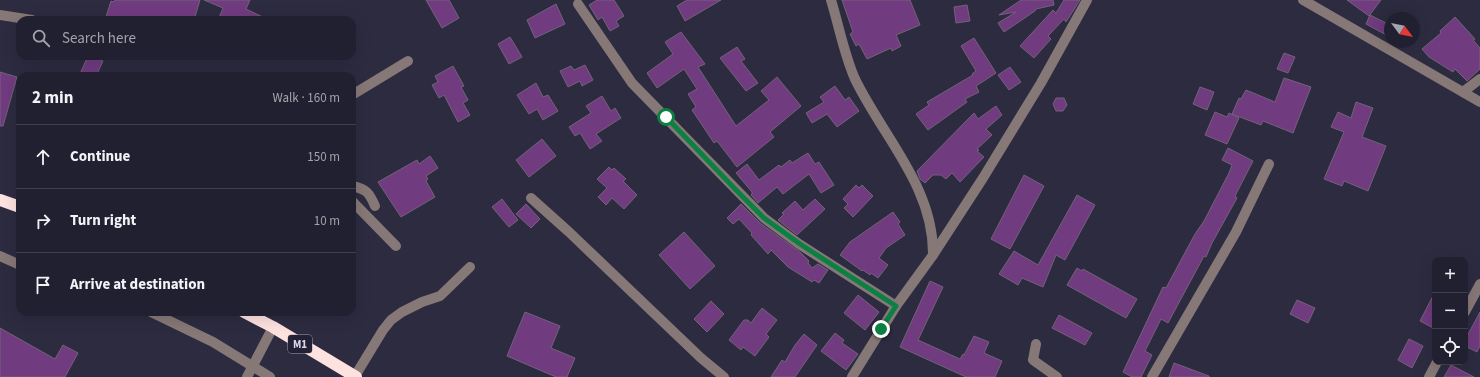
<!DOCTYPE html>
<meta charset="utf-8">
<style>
:root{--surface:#212030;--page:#2d2d3c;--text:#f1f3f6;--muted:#a2a3ab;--line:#3e3e4c}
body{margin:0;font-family:"Source Sans 3",sans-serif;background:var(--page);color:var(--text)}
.controls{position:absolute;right:12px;bottom:12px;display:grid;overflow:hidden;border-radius:8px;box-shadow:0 4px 16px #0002}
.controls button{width:36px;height:36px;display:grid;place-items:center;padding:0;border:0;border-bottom:1px solid var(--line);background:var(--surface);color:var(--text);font:20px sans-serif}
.compass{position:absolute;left:1384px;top:12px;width:36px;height:36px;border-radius:50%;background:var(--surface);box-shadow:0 4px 16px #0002;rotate:122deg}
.stop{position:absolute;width:12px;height:12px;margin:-9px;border:3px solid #0b8043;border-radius:50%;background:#fff}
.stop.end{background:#0b8043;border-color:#fff;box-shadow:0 1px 4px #0008}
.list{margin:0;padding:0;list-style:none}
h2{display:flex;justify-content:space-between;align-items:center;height:52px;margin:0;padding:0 16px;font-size:17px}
h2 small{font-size:13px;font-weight:400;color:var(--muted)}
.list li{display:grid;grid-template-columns:26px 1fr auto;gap:12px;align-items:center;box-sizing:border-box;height:64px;padding:0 16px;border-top:1px solid var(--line)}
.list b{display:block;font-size:15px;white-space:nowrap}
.list em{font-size:13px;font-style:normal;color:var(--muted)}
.icon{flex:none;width:22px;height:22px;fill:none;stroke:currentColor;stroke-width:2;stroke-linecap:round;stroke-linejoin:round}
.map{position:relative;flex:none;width:1480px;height:377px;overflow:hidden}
.search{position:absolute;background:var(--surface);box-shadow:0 4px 16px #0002;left:16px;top:16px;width:340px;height:44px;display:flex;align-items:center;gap:10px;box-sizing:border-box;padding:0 14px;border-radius:12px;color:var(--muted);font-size:15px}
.panel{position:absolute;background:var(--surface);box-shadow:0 4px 16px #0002;left:16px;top:72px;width:340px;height:244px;border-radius:12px}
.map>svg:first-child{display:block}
.building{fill:#703b7f;stroke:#736278}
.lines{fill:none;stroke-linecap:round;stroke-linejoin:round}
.minor{stroke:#867877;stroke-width:10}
.highway{stroke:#fde2e0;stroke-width:12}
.route{stroke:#0b8043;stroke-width:5}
.labels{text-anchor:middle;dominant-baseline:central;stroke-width:3;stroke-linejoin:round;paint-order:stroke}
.shield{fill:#232136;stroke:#a2a1b1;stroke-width:1}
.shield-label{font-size:11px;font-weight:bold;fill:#d9d8e6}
</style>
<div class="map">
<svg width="1480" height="377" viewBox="0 0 1480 377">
<rect width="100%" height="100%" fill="#2c2b40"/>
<g class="building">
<polygon points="115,0 200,0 194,20 105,20 111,1 114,2"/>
<polygon points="204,0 250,0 246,9 269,20 218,20 223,8"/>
<polygon points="426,0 449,0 459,18 442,28"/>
<polygon points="597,0 614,0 624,16 616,21 619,26 610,31 602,17 598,20 589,5"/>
<polygon points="687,0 721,0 685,21 677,6"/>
<polygon points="842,0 910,0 920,25 896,35 901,46 892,51 891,48 867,59 859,44 856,46 850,34 853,32"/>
<polygon points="1021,0 1053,0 1054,5 1036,9 1035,11 1004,32 998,23 1016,12 999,15"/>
<polygon points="1064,0 1080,0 1066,22 1064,19 1048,36 1051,39 1034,58 1020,46 1053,10 1056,13"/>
<polygon points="1347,0 1381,0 1369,16"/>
<polygon points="556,4 565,24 535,38 527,20"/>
<polygon points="967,5 970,21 956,23 954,7"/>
<polygon points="1370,15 1390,25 1390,37 1366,24"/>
<polygon points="1455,17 1475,39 1473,40 1480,48 1480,69 1467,81 1455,69 1453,72 1429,57 1422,49 1441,33 1440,31"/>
<polygon points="681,32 705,64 698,67 736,126 769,100 761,91 777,77 801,106 770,132 774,137 737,167 717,141 714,143 692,110 696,107 688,94 697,89 684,69 657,88 647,73 673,54 665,42"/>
<polygon points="510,37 522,57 509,64 498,44"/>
<polygon points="974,38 996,73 976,86 979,92 965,99 967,102 928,130 916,114 929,105 927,102 973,75 972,74 976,71 961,46"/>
<polygon points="737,47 745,59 741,61 758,83 746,91 720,58"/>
<polygon points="1284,53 1295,57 1288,73 1277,69"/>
<polygon points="88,56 92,56 103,61 96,76 79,76"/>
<polygon points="585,65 593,80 582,86 580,81 568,87 560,71 571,66 574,70"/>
<polygon points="453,66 464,86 461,87 468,100 463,103 470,115 458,122 444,95 439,98 432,85 438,82 435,76"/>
<polygon points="1010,67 1021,82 1009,90 998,75"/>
<polygon points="0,72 17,77 3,126 0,126"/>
<polygon points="1284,78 1311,87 1293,133 1263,121 1261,125 1232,114 1239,98 1241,99 1246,90 1275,102"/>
<polygon points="536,83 543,97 548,95 558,111 543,120 537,109 529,114 517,95"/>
<polygon points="835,86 845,100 849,97 859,111 837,127 827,114 812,123 806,113 824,102 820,97"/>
<polygon points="1200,87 1214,92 1207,110 1193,104"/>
<polygon points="602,96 611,111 615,108 621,118 596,134 602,141 590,149 580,133 575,136 569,127 591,113 586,106"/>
<polygon points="1056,98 1064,98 1067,105 1063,111 1056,111 1053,104"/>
<polygon points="1356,102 1373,108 1362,137 1386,146 1368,191 1344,181 1342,186 1324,179 1344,132 1331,127 1338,112 1351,118"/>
<polygon points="996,106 1002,115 986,129 992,135 977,149 979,150 977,151 984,157 960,182 952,173 946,179 941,175 933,175 925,183 920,179 917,171 974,113 978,119"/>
<polygon points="1215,112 1227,117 1229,113 1239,118 1227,144 1205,135"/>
<polygon points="542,139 556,156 529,177 516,160"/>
<polygon points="1228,148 1253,161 1235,196 1237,198 1212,243 1206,257 1204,256 1168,323 1161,319 1145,351 1152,355 1141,377 1132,377 1123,372 1163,287 1166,288 1195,234 1204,221 1229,173 1232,165 1222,160"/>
<polygon points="808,153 815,164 819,162 834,185 821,193 809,174 783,194 777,187 758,203 751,195 752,194 752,192 736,173 747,164 759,180 779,165 781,167 790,160 792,163"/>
<polygon points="430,156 438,168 426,176 428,179 426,181 435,197 401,217 378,182 417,160 419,164"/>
<polygon points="609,167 612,170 614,168 626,179 623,181 637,195 624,209 612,198 606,205 598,197 607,188 597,179"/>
<polygon points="1024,175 1044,186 1010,249 991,239"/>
<polygon points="856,185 859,188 862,185 873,196 853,217 844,208 848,204 843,199"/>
<polygon points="1077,195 1095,205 1065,260 1056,255 1043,287 1022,278 1018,285 999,274 1014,251 1038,265"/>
<polygon points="502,199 518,220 509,227 492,207"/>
<polygon points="815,199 825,209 797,235 778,220 784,214 782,213 795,201 803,210"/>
<polygon points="526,204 540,219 531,228 516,214"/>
<polygon points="741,204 760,223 800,252 809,261 808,263 812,268 818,264 828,270 819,283 814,280 812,282 788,267 771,250 768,254 751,235 752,233 739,219 733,224 727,218"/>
<polygon points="893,212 900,222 898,224 905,235 886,248 879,258 888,265 878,278 871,273 870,275 863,270 862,271 840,255 850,242"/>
<polygon points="684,232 715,266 690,289 659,255"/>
<polygon points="1077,268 1082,271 1083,269 1137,299 1126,318 1067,285"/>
<polygon points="930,281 943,287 918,340 960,359 963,354 964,355 974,336 989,342 984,353 1002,361 995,377 966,377 900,347"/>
<polygon points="1435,292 1435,329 1420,321"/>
<polygon points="858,295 879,312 865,330 844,313"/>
<polygon points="1297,300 1315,308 1308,323 1290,314"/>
<polygon points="711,301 724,314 707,332 694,319"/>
<polygon points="762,308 777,320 766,334 769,337 755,356 743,347 741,350 729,340 744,320 748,320 751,323"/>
<polygon points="525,312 560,326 551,348 575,358 567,377 556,377 507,356"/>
<polygon points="1480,312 1480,346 1477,352 1465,346 1465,340"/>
<polygon points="1059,315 1092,333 1085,345 1052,328"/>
<polygon points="0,328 55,359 63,345 78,353 65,377 0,377"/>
<polygon points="835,333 844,340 842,343 858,354 846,370 821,351"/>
<polygon points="804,334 817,345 795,377 771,377 782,360 785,362 795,345"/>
<polygon points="1409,339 1423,346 1412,368 1398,360"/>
<polygon points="1174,363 1209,376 1209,377 1169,377"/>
<polygon points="1451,365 1474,377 1444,377"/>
</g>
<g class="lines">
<g class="minor">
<path d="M831,0C839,26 844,54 855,79C883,137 934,187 933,255"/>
<polyline points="1303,0 1480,102"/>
<polyline points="578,4 632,83 764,218 799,244 896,306"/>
<polyline points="0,15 32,20"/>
<polyline points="1463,92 1480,79"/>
<polyline points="352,95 408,61"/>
<path d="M352,186C366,189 369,192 375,206"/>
<polyline points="531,198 569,232 701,358 724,377"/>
<polyline points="352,201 396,246"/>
<polyline points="0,256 20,265"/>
<polyline points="151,312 213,342 270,377"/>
<polyline points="1465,312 1480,284"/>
<polyline points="1036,344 1033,360 1057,377"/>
<polyline points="355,376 383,330 391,320 402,312 422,302 440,296 470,267"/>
<polyline points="247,377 273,327"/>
<polyline points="852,377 896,306 933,255 983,178 1041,83 1087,0"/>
<polyline points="1152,377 1236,232 1269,164"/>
<polyline points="1429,377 1437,362"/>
</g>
<g class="highway">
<polyline points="0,200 20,207"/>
<polyline points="244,312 273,327 356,377"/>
</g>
</g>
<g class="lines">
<polyline class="route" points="666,117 738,192 764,218 800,244 896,306 881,329"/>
</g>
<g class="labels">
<rect class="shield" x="288" y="335" width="24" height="18" rx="3"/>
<g class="shield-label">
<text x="300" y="344">M1</text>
</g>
</g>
</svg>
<div class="controls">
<button>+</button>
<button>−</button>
<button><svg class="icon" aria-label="locate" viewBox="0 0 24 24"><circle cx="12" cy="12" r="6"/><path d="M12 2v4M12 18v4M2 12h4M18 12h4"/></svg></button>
</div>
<svg class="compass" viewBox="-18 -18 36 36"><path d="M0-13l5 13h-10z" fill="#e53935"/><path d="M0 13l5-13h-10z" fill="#a2a3ab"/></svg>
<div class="stop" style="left:666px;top:117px"></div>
<div class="stop end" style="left:881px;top:329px"></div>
<div class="search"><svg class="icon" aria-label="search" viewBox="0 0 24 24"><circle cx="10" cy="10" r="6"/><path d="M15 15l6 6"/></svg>Search here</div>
<section class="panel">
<h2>2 min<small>Walk · 160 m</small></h2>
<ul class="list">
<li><svg class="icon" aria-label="ahead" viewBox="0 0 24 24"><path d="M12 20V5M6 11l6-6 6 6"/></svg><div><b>Continue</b></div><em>150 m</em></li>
<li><svg class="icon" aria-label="right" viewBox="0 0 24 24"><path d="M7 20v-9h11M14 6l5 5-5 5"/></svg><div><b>Turn right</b></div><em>10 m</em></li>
<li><svg class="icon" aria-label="arrive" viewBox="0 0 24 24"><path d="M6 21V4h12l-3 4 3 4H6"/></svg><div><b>Arrive at destination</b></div></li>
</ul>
</section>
</div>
